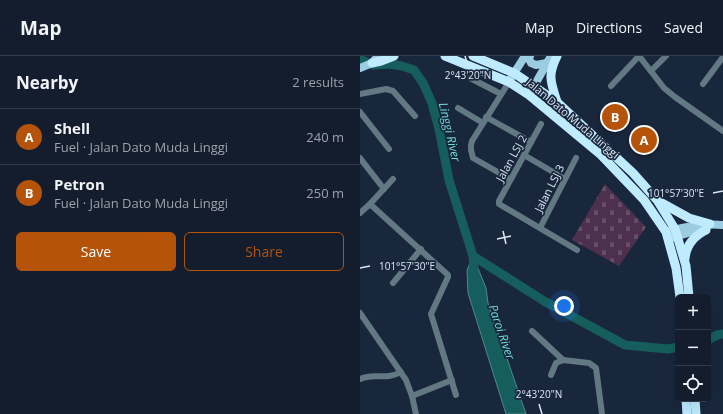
<!DOCTYPE html>
<meta charset="utf-8">
<style>
:root{--surface:#131d2e;--page:#1c2636;--text:#f1f3f6;--muted:#9da2aa;--line:#323b4a;--accent:#b45309}
body{margin:0;font-family:"Open Sans",sans-serif;background:var(--page);color:var(--text)}
.controls{position:absolute;right:12px;bottom:12px;display:grid;overflow:hidden;border-radius:6px;box-shadow:0 4px 16px #0002}
.controls button{width:36px;height:36px;display:grid;place-items:center;padding:0;border:0;border-bottom:1px solid var(--line);background:var(--surface);color:var(--text);font:20px sans-serif}
.you{position:absolute;left:204px;top:250px;width:14px;height:14px;margin:-10px;border:3px solid #fff;border-radius:50%;background:#1a73e8;box-shadow:0 0 0 6px #1a73e833}
.badge{display:grid;place-items:center;width:26px;height:26px;border-radius:50%;background:var(--accent);color:#fff;font-size:13px;font-weight:700}
.pin{position:absolute;translate:-50% -50%;border:2px solid #fff;box-shadow:0 1px 4px #0006}
.list{margin:0;padding:0;list-style:none}
h2{display:flex;justify-content:space-between;align-items:center;height:52px;margin:0;padding:0 16px;font-size:17px}
h2 small{font-size:13px;font-weight:400;color:var(--muted)}
.list li{display:grid;grid-template-columns:26px 1fr auto;gap:12px;align-items:center;box-sizing:border-box;height:56px;padding:0 16px;border-top:1px solid var(--line)}
.list b{display:block;font-size:15px;white-space:nowrap}
.list p{margin:0;font-size:13px;white-space:nowrap;color:var(--muted)}
.list em{font-size:13px;font-style:normal;color:var(--muted)}
.actions{display:flex;gap:8px;padding:12px 16px}
.actions a{flex:1;padding:9px 0;border:1px solid var(--accent);border-radius:6px;text-align:center;font-size:14px;color:var(--accent)}
.actions .main{background:var(--accent);color:#fff}
.icon{flex:none;width:22px;height:22px;fill:none;stroke:currentColor;stroke-width:2;stroke-linecap:round;stroke-linejoin:round}
.map{position:relative;flex:none;width:363px;height:358px;overflow:hidden}
header{display:flex;align-items:center;gap:24px;box-sizing:border-box;height:56px;padding:0 20px;background:var(--surface);border-bottom:1px solid var(--line)}
header strong{font-size:19px}
nav{display:flex;gap:22px;margin-inline-start:auto;font-size:14px}
main{display:flex}
aside{flex:1;background:var(--surface)}
.map>svg:first-child{display:block}
.cemetery{fill:url(#cemetery-stones)}
.water{fill:#165e5e;stroke:#51878b}
.lines{fill:none;stroke-linecap:round;stroke-linejoin:round}
.river{stroke:#165e5e;stroke-width:9}
.minor{stroke:#627983;stroke-width:6}
.major{stroke:#9ccce1;stroke-width:8}
.highway{stroke:#beebff;stroke-width:9}
.ticks{fill:none;stroke:#dce6f5;stroke-width:1.5}
.labels{text-anchor:middle;dominant-baseline:central;stroke-width:3.5;stroke-linejoin:round;paint-order:stroke}
.street-label{font-size:11px;fill:#dce6f5;stroke:#19273d}
.water-label{font-size:12px;font-style:italic;fill:#71dad8;stroke:#19273d}
.ticks-label{font-size:10px;text-anchor:middle;fill:#dce6f5;stroke:#19273d;stroke-width:3.5;stroke-linejoin:round;paint-order:stroke}
</style>
<header>
<strong>Map</strong>
<nav><a>Map</a><a>Directions</a><a>Saved</a></nav>
</header>
<main>
<aside>
<h2>Nearby<small>2 results</small></h2>
<ul class="list">
<li><span class="badge">A</span><div><b>Shell</b><p>Fuel · Jalan Dato Muda Linggi</p></div><em>240 m</em></li>
<li><span class="badge">B</span><div><b>Petron</b><p>Fuel · Jalan Dato Muda Linggi</p></div><em>250 m</em></li>
</ul>
<div class="actions"><a class="main">Save</a><a>Share</a></div>
</aside>
<div class="map">
<svg width="363" height="358" viewBox="0 0 363 358">
<defs>
<pattern id="cemetery-stones" width="16" height="16" patternUnits="userSpaceOnUse"><rect width="16" height="16" fill="#4d304e"/><path d="M2 7V4a2 2 0 0 1 4 0v3zM10 15v-3a2 2 0 0 1 4 0v3z" fill="#664e68"/></pattern>
</defs>
<rect width="100%" height="100%" fill="#19273d"/>
<polygon class="cemetery" points="245,128 286,171 259,210 212,184"/>
<polygon class="water" points="113,200 126,232 128,247 166,358 146,358 108,237 107,214"/>
<g class="lines">
<g class="river">
<polyline points="0,3 13,9 30,8 42,10 54,14 63,27 72,47 79,73 89,124 113,200 114,212"/>
<polyline points="113,200 184,245 265,289 308,293 318,291"/>
<polyline points="348,284 357,279 363,278"/>
</g>
<g class="minor">
<polyline points="279,0 304,32 315,41 363,75"/>
<polyline points="291,15 306,0"/>
<polyline points="110,22 141,38"/>
<polyline points="149,26 112,85 111,89 111,94 113,102 150,123"/>
<polyline points="343,28 363,1"/>
<polyline points="251,30 279,0"/>
<polyline points="0,38 26,33 33,35 55,60"/>
<polyline points="98,52 123,67"/>
<polyline points="0,56 29,93"/>
<polyline points="126,61 171,86"/>
<polyline points="181,68 139,145 139,148 217,194"/>
<polyline points="164,99 205,123"/>
<polyline points="0,102 24,133"/>
<polyline points="10,148 88,219 88,221 71,258 96,339"/>
<polyline points="0,157 10,148 33,123"/>
<polyline points="180,172 216,102"/>
<polyline points="33,227 61,193"/>
<polyline points="0,257 46,324 52,340 56,358"/>
<polyline points="172,275 203,304"/>
<polyline points="191,319 196,307 203,304 229,307 236,312 242,358"/>
<path d="M0,323C14,316 25,325 41,316"/>
<polyline points="52,340 92,324"/>
</g>
<g class="major">
<polyline points="170,0 169,3 171,7 176,9 187,7"/>
<polyline points="0,12 12,7 18,0"/>
<polyline points="151,22 165,0"/>
<polyline points="169,39 191,0"/>
<path d="M309,175C327,170 344,167 363,169"/>
<polyline points="308,183 335,175 346,174"/>
</g>
<g class="highway">
<polyline points="85,0 149,26 169,39 240,98 284,144 306,176 316,212 320,241"/>
<polyline points="113,0 154,17 197,46 273,117 297,144 315,173 326,210 329,241"/>
<path d="M197,0C187,20 191,26 197,46"/>
<polyline points="12,7 21,5 34,0"/>
<polyline points="300,146 329,162 350,168"/>
<path d="M325,203C326,189 334,180 346,174"/>
<polyline points="326,343 327,358"/>
<polyline points="335,343 336,358"/>
</g>
</g>
<path class="ticks" d="M105,0L108,10M353,137L363,135M143,175L146,188M137,183L151,180M0,212L10,210M179,348L182,358"/>
<g class="labels">
<g class="street-label">
<text transform="translate(213 62) rotate(40)">Jalan Dato Muda Linggi</text>
<text transform="translate(151 102) rotate(-61)">Jalan LSJ 2</text>
<text transform="translate(189 132) rotate(-63)">Jalan LSJ 3</text>
</g>
<g class="water-label">
<text transform="translate(90 76) rotate(77)">Linggi River</text>
<text transform="translate(142 276) rotate(71)">Paroi River</text>
</g>
</g>
<g class="ticks-label">
<text x="108" y="23">2°43'20"N</text>
<text x="316" y="141">101°57'30"E</text>
<text x="47" y="214">101°57'30"E</text>
<text x="179" y="342">2°43'20"N</text>
</g>
</svg>
<div class="controls">
<button>+</button>
<button>−</button>
<button><svg class="icon" aria-label="locate" viewBox="0 0 24 24"><circle cx="12" cy="12" r="6"/><path d="M12 2v4M12 18v4M2 12h4M18 12h4"/></svg></button>
</div>
<div class="you"></div>
<div class="pin badge" style="left:284px;top:84px">A</div>
<div class="pin badge" style="left:255px;top:61px">B</div>
</div>
</main>
